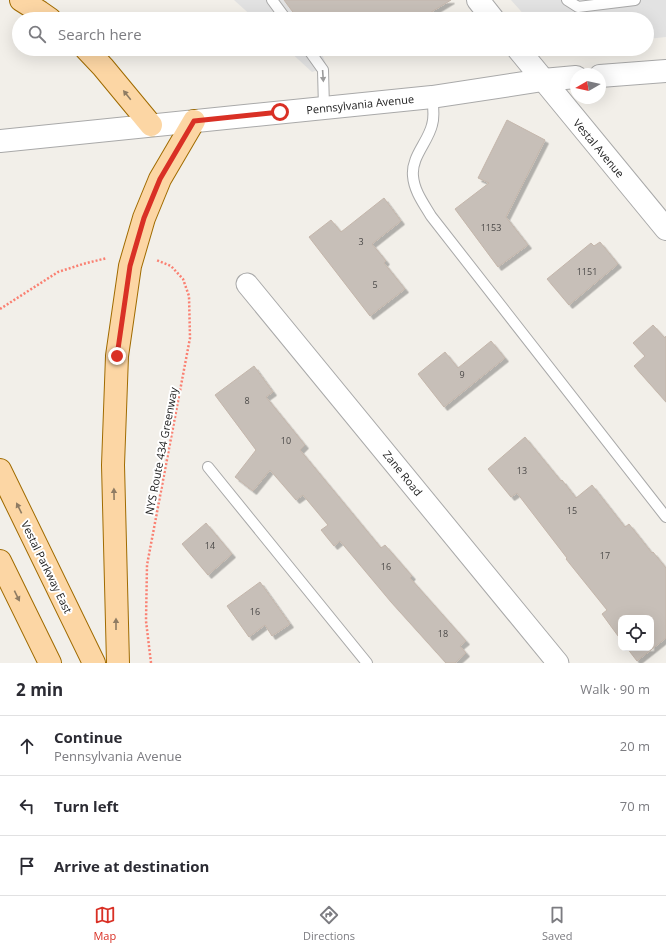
<!DOCTYPE html>
<meta charset="utf-8">
<style>
:root{--surface:#fff;--page:#f7f7f7;--text:#2b2b33;--muted:#7c7c81;--line:#e1e1e2;--accent:#d93025}
body{margin:0;font-family:"Open Sans",sans-serif;background:var(--page);color:var(--text)}
.controls{position:absolute;right:12px;bottom:12px;display:grid;overflow:hidden;border-radius:8px;box-shadow:0 4px 16px #0002}
.controls button{width:36px;height:36px;display:grid;place-items:center;padding:0;border:0;border-bottom:1px solid var(--line);background:var(--surface);color:var(--text);font:20px sans-serif}
.compass{position:absolute;left:570px;top:68px;width:36px;height:36px;border-radius:50%;background:var(--surface);box-shadow:0 4px 16px #0002;rotate:261deg}
.stop{position:absolute;width:12px;height:12px;margin:-9px;border:3px solid #d93025;border-radius:50%;background:#fff}
.stop.end{background:#d93025;border-color:#fff;box-shadow:0 1px 4px #0008}
.list{margin:0;padding:0;list-style:none}
h2{display:flex;justify-content:space-between;align-items:center;height:52px;margin:0;padding:0 16px;font-size:17px}
h2 small{font-size:13px;font-weight:400;color:var(--muted)}
.list li{display:grid;grid-template-columns:26px 1fr auto;gap:12px;align-items:center;box-sizing:border-box;height:60px;padding:0 16px;border-top:1px solid var(--line)}
.list b{display:block;font-size:15px;white-space:nowrap}
.list p{margin:0;font-size:13px;white-space:nowrap;color:var(--muted)}
.list em{font-size:13px;font-style:normal;color:var(--muted)}
.icon{flex:none;width:22px;height:22px;fill:none;stroke:currentColor;stroke-width:2;stroke-linecap:round;stroke-linejoin:round}
.map{position:relative;flex:none;width:666px;height:663px;overflow:hidden}
.search{position:absolute;background:var(--surface);box-shadow:0 4px 16px #0002;left:12px;right:12px;top:12px;height:44px;display:flex;align-items:center;gap:10px;box-sizing:border-box;padding:0 14px;border-radius:22px;color:var(--muted);font-size:15px}
.sheet{height:232px;background:var(--surface)}
nav{display:flex;justify-content:space-around;align-items:center;box-sizing:border-box;height:56px;border-top:1px solid var(--line);background:var(--surface);font-size:11px;color:var(--muted)}
nav a{display:grid;justify-items:center;gap:2px}
nav .on{color:var(--accent)}
.map>svg:first-child{display:block}
.parking{fill:#e2e2e2}
.building{fill:#c7bfb8;stroke:#c4b6ab;filter:url(#shadow)}
.lines{fill:none;stroke-linecap:round;stroke-linejoin:round}
.service-casing{stroke:#a9a9a9;stroke-width:12}
.minor-casing{stroke:#a9a9a9;stroke-width:23}
.tertiary-casing{stroke:#a9a9a9;stroke-width:24}
.primary-casing{stroke:#a06b00;stroke-width:24}
.path{stroke:#fa8072;stroke-width:2.5;stroke-dasharray:2 2;stroke-linecap:butt}
.service{stroke:#fff;stroke-width:10}
.minor{stroke:#fff;stroke-width:21}
.tertiary{stroke:#fff;stroke-width:22}
.primary{stroke:#fcd6a4;stroke-width:22}
.oneway{fill:#9c9c9c}
.oneway2{fill:#8f7c63}
.route{stroke:#d93025;stroke-width:5}
.labels{text-anchor:middle;dominant-baseline:central;stroke-width:4;stroke-linejoin:round;paint-order:stroke}
.number-label{font-size:9px;fill:#4b4948}
.street-label{font-size:11px;fill:#222;stroke:#fff}
</style>
<div class="map">
<svg width="666" height="663" viewBox="0 0 666 663">
<defs>
<filter id="shadow"><feDropShadow dx="3.5" dy="3.5" stdDeviation="0" flood-color="#0004"/></filter>
</defs>
<rect width="100%" height="100%" fill="#f2efe9"/>
<g class="parking">
<polygon points="234,0 284,0 298,19 255,19"/>
<polygon points="511,0 666,0 666,37 647,39 647,19 528,19"/>
<polygon points="287,49 320,49 327,67 312,72"/>
</g>
<g class="building">
<polygon points="284,0 451,0 420,19 298,19"/>
<polygon points="507,120 545,140 506,217 528,245 498,267 455,209 489,183 478,178"/>
<polygon points="384,198 401,221 372,244 386,261 384,263 405,289 370,316 309,237 331,220 341,232"/>
<polygon points="600,242 618,264 569,305 547,279 591,243 594,246"/>
<polygon points="653,325 665,338 666,336 666,402 634,366 645,356 633,343"/>
<polygon points="491,341 505,358 444,407 418,374 445,352 458,368"/>
<polygon points="254,366 273,392 266,397 305,445 300,450 381,548 385,545 412,576 410,578 466,641 460,646 466,653 455,663 446,663 391,602 340,541 334,546 321,530 328,525 303,495 296,500 270,470 253,491 235,477 256,450 215,395"/>
<polygon points="525,437 561,481 562,480 576,498 592,485 625,527 629,524 652,553 653,552 666,568 666,638 637,661 627,648 651,648 651,618 621,618 621,640 602,614 607,610 566,559 567,558 517,493 511,497 488,469"/>
<polygon points="206,523 232,554 208,575 182,544"/>
<polygon points="260,582 290,624 272,636 265,625 249,637 227,606"/>
</g>
<g class="lines">
<g class="service-casing">
<g id="service">
<polyline points="272,0 286,19"/>
<polyline points="567,0 578,7 635,0"/>
<polyline points="308,49 323,70 324,108"/>
<path d="M432,97C433,106 435,116 432,125C428,142 411,157 413,176C414,191 424,204 431,216L666,517"/>
<polyline points="208,467 367,663"/>
</g>
</g>
<g class="minor-casing">
<polyline id="minor" points="247,284 558,663"/>
</g>
<g class="tertiary-casing">
<g id="tertiary">
<polyline points="478,0 493,19"/>
<polyline points="518,49 666,229"/>
<polyline points="600,76 666,71"/>
<polyline points="0,141 432,97 543,80 576,77"/>
</g>
</g>
<g class="primary-casing">
<g id="primary">
<polyline points="21,0 40,12 50,19"/>
<polyline points="86,49 103,67 151,125"/>
<polyline points="0,470 94,663"/>
<polyline points="0,561 50,663"/>
<polyline points="118,663 113,465 117,356 130,266 144,218 160,179 194,121"/>
</g>
</g>
<g class="path">
<polyline points="0,309 58,272 83,264 107,258"/>
<polyline points="151,663 146,621 147,565 190,338 189,296 183,279 171,266 156,260"/>
</g>
<use href="#service" class="service"/>
<use href="#minor" class="minor"/>
<use href="#tertiary" class="tertiary"/>
<use href="#primary" class="primary"/>
</g>
<defs><path id="oneway-solid" d="M-6-.8H1V-3.2L6.5 0L1 3.2V.8H-6Z"/></defs>
<use class="oneway" href="#oneway-solid" transform="translate(323 76) rotate(86)"/>
<g class="oneway2">
<use href="#oneway-solid" transform="translate(127 95) rotate(-129)"/>
<use href="#oneway-solid" transform="translate(114 494) rotate(-91)"/>
<use href="#oneway-solid" transform="translate(19 508) rotate(-116)"/>
<use href="#oneway-solid" transform="translate(17 596) rotate(64)"/>
<use href="#oneway-solid" transform="translate(116 624) rotate(-90)"/>
</g>
<g class="lines">
<polyline class="route" points="117,356 130,266 144,218 160,179 194,121 280,112"/>
</g>
<g class="labels">
<g class="number-label">
<text x="491" y="227">1153</text>
<text x="361" y="241">3</text>
<text x="587" y="271">1151</text>
<text x="375" y="284">5</text>
<text x="462" y="374">9</text>
<text x="247" y="400">8</text>
<text x="286" y="440">10</text>
<text x="522" y="470">13</text>
<text x="572" y="510">15</text>
<text x="210" y="545">14</text>
<text x="605" y="555">17</text>
<text x="386" y="566">16</text>
<text x="255" y="611">16</text>
<text x="443" y="633">18</text>
</g>
<g class="street-label">
<text transform="translate(360 104) rotate(-6)">Pennsylvania Avenue</text>
<text transform="translate(599 148) rotate(50)">Vestal Avenue</text>
<text transform="translate(161 451) rotate(-79)">NYS Route 434 Greenway</text>
<text transform="translate(403 473) rotate(51)">Zane Road</text>
<text transform="translate(47 567) rotate(64)">Vestal Parkway East</text>
</g>
</g>
</svg>
<div class="controls">
<button><svg class="icon" aria-label="locate" viewBox="0 0 24 24"><circle cx="12" cy="12" r="6"/><path d="M12 2v4M12 18v4M2 12h4M18 12h4"/></svg></button>
</div>
<svg class="compass" viewBox="-18 -18 36 36"><path d="M0-13l5 13h-10z" fill="#e53935"/><path d="M0 13l5-13h-10z" fill="#7c7c81"/></svg>
<div class="stop" style="left:280px;top:112px"></div>
<div class="stop end" style="left:117px;top:356px"></div>
<div class="search"><svg class="icon" aria-label="search" viewBox="0 0 24 24"><circle cx="10" cy="10" r="6"/><path d="M15 15l6 6"/></svg>Search here</div>
</div>
<section class="sheet">
<h2>2 min<small>Walk · 90 m</small></h2>
<ul class="list">
<li><svg class="icon" aria-label="ahead" viewBox="0 0 24 24"><path d="M12 20V5M6 11l6-6 6 6"/></svg><div><b>Continue</b><p>Pennsylvania Avenue</p></div><em>20 m</em></li>
<li><svg class="icon" aria-label="left" viewBox="0 0 24 24"><path d="M17 20v-9H6M10 6l-5 5 5 5"/></svg><div><b>Turn left</b></div><em>70 m</em></li>
<li><svg class="icon" aria-label="arrive" viewBox="0 0 24 24"><path d="M6 21V4h12l-3 4 3 4H6"/></svg><div><b>Arrive at destination</b></div></li>
</ul>
</section>
<nav>
<a class="on"><svg class="icon" aria-label="map" viewBox="0 0 24 24"><path d="M3 6l6-2 6 2 6-2v14l-6 2-6-2-6 2zM9 4v14M15 6v14"/></svg>Map</a>
<a><svg class="icon" aria-label="directions" viewBox="0 0 24 24"><path d="M12 3l9 9-9 9-9-9zM9 14v-3h6M13 9l2 2-2 2"/></svg>Directions</a>
<a><svg class="icon" aria-label="saved" viewBox="0 0 24 24"><path d="M7 4h10v16l-5-4-5 4z"/></svg>Saved</a>
</nav>
